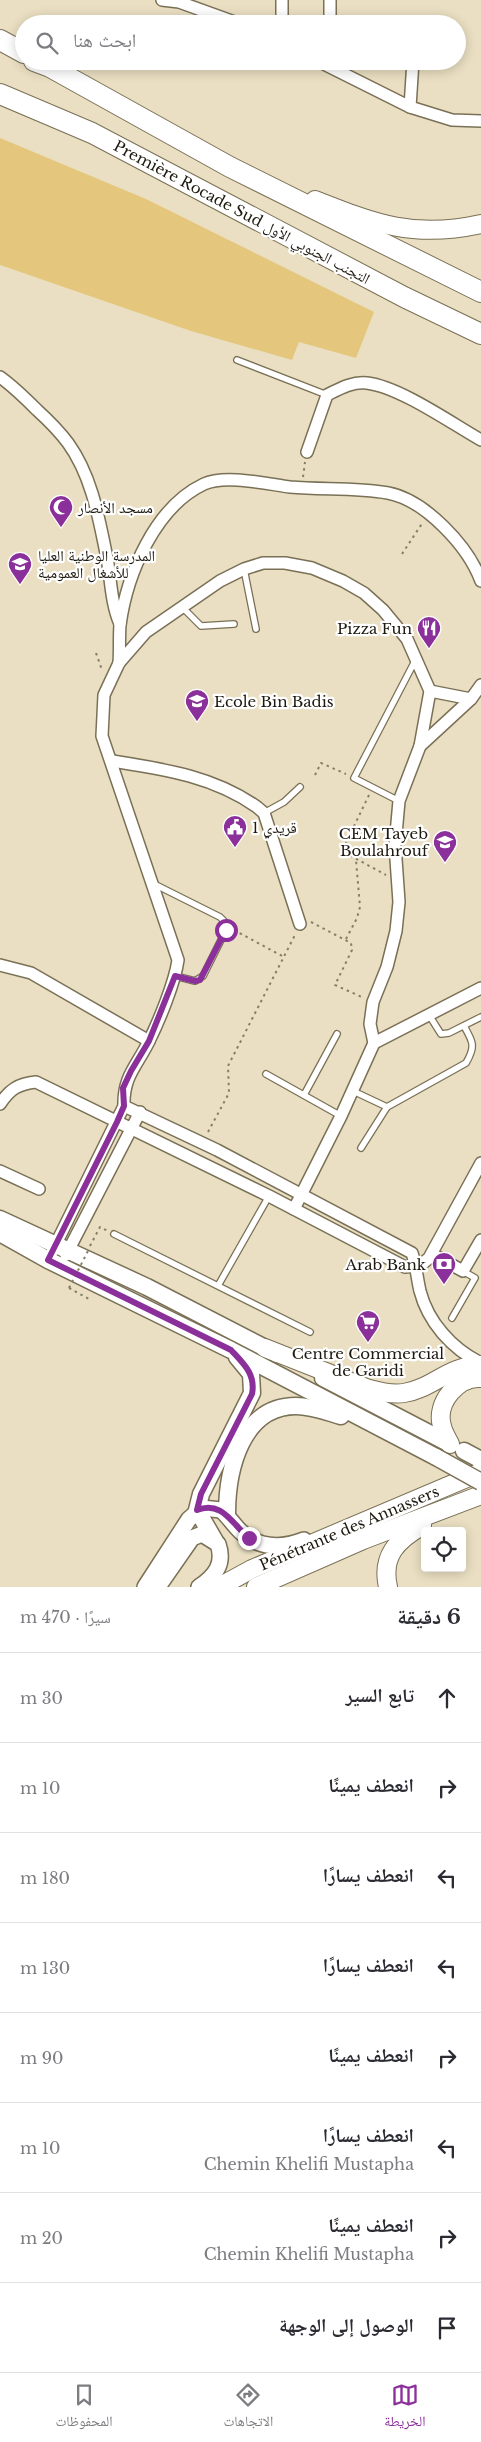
<!DOCTYPE html>
<html lang="ar">
<meta charset="utf-8">
<style>
:root{--surface:#fff;--page:#f2f2f3;--text:#2b2b33;--muted:#7c7c81;--line:#e1e1e2;--accent:#8b309b}
body{margin:0;font-family:"Libre Baskerville","Noto Naskh Arabic",serif;background:var(--page);color:var(--text);direction:rtl}
.controls{position:absolute;right:15px;bottom:15px;display:grid;overflow:hidden;border-radius:5px;box-shadow:0 2px 12px #0003}
.controls button{width:45px;height:45px;display:grid;place-items:center;padding:0;border:0;border-bottom:1px solid var(--line);background:var(--surface);color:var(--text);font:25px sans-serif}
.stop{position:absolute;width:15px;height:15px;margin:-11px;border:4px solid #8b309b;border-radius:50%;background:#fff}
.stop.end{background:#8b309b;border-color:#fff;box-shadow:0 1px 5px #0008}
.list{margin:0;padding:0;list-style:none}
h2{display:flex;justify-content:space-between;align-items:center;height:65px;margin:0;padding:0 20px;font-size:21px}
h2 small{font-size:16px;font-weight:400;color:var(--muted)}
.list li{display:grid;grid-template-columns:32px 1fr auto;gap:15px;align-items:center;box-sizing:border-box;height:90px;padding:0 20px;border-top:1px solid var(--line)}
.list b{display:block;font-size:19px;white-space:nowrap}
.list p{margin:0;font-size:16px;white-space:nowrap;color:var(--muted)}
.list em{font-size:16px;font-style:normal;color:var(--muted)}
.icon{flex:none;width:28px;height:28px;fill:none;stroke:currentColor;stroke-width:2;stroke-linecap:round;stroke-linejoin:round}
.map{position:relative;flex:none;width:481px;height:1587px;overflow:hidden;direction:ltr}
.search{position:absolute;background:var(--surface);box-shadow:0 2px 12px #0003;left:15px;right:15px;top:15px;height:55px;display:flex;align-items:center;gap:12px;box-sizing:border-box;padding:0 18px;border-radius:28px;color:var(--muted);font-size:19px}
.sheet{height:785px;background:var(--surface)}
nav{display:flex;justify-content:space-around;align-items:center;box-sizing:border-box;height:70px;border-top:1px solid var(--line);background:var(--surface);font-size:14px;color:var(--muted)}
nav a{display:grid;justify-items:center;gap:2px}
nav .on{color:var(--accent)}
.map>svg:first-child{display:block}
.green{fill:#e4c77c}
.lines{fill:none;stroke-linecap:round;stroke-linejoin:round}
.service-casing{stroke:#7a7056;stroke-width:8}
.minor-casing{stroke:#7a7056;stroke-width:14}
.secondary-casing{stroke:#7a7056;stroke-width:18}
.primary-casing{stroke:#7a7056;stroke-width:19}
.trunk-casing{stroke:#7a7056;stroke-width:20}
.motorway-casing{stroke:#7a7056;stroke-width:22}
.path{stroke:#857e69;stroke-width:2;stroke-dasharray:2.5 4;stroke-linecap:butt}
.service{stroke:#fff;stroke-width:5.5}
.minor{stroke:#fff;stroke-width:11}
.secondary{stroke:#fff;stroke-width:15}
.primary{stroke:#fff;stroke-width:16}
.trunk{stroke:#fff;stroke-width:18}
.motorway{stroke:#fff;stroke-width:20}
.primary-bridge-casing{stroke:#7a7056;stroke-width:19;stroke-linecap:butt}
.path-bridge{stroke:#857e69;stroke-width:2;stroke-dasharray:2.5 4;stroke-linecap:butt}
.primary-bridge{stroke:#fff;stroke-width:16}
.route{stroke:#8b309b;stroke-width:6}
.labels{text-anchor:middle;dominant-baseline:central;stroke-width:4.5;stroke-linejoin:round;paint-order:stroke}
.street-label{font-size:15px;fill:#1d190e;stroke:#fff}
.poi-label{font-size:15px;fill:#1d190e;stroke:#fff;text-anchor:start}
</style>
<div class="map">
<svg width="481" height="1587" viewBox="0 0 481 1587">
<rect width="100%" height="100%" fill="#eadfc2"/>
<polygon class="green" points="0,138 146,199 374,312 356,358 299,342 292,360 191,331 0,265"/>
<g class="lines">
<g class="service-casing">
<g id="service">
<polyline points="237,360 327,395"/>
<polyline points="244,569 256,629"/>
<polyline points="182,607 201,626 234,624"/>
<polyline points="399,801 354,778 416,659"/>
<polyline points="264,813 284,802 300,787"/>
<polyline points="154,884 220,917 226,923 226,930 203,976 195,981 175,976"/>
<polyline points="429,1015 441,1034 449,1033 481,1017"/>
<polyline points="266,1074 341,1116"/>
<polyline points="353,1091 387,1107"/>
<polyline points="304,1095 337,1034"/>
<path d="M361,1148L387,1107L466,1063C476,1046 473,1042 464,1026"/>
<polyline points="114,1234 310,1332"/>
<polyline points="219,1284 269,1196"/>
<polyline points="452,1318 475,1278 463,1271"/>
</g>
</g>
<g class="minor-casing">
<g id="minor">
<polyline points="162,0 179,2 240,24"/>
<polyline points="282,0 282,24"/>
<polyline points="330,24 330,0"/>
<polyline points="318,61 410,107 452,120 481,121"/>
<polyline points="410,107 413,61"/>
<path d="M0,377C14,387 25,398 37,410C48,420 59,431 68,443C92,476 99,519 107,558C111,580 111,603 120,624"/>
<path d="M307,452L327,395C339,389 353,381 367,383C400,387 451,423 481,440"/>
<path d="M119,663C120,650 119,637 120,625C127,574 155,507 204,484C225,474 267,484 290,487C323,490 356,487 388,493C425,500 468,546 481,581"/>
<polyline points="430,691 471,699"/>
<polyline points="420,746 471,699 481,685"/>
<path d="M112,761C163,769 213,776 257,807L264,813L300,924"/>
<polyline points="0,965 31,973 149,1041"/>
<polyline points="374,1043 481,988"/>
<path d="M0,1104C10,1089 18,1084 36,1082L269,1196L405,1267L421,1265L429,1258L481,1163"/>
<path d="M124,1106L217,1150L412,1253C416,1265 417,1278 420,1291C428,1322 452,1349 481,1363"/>
<polyline points="0,1171 39,1189"/>
<polyline points="432,1254 463,1271 481,1240"/>
<polyline points="66,1255 140,1112"/>
<path d="M48,1260L124,1106C123,1076 137,1066 149,1041C159,1021 175,982 178,960L102,736L104,695L119,663L146,632L220,581L244,569L263,563H285L312,568L343,581L364,593L383,610L407,639L430,691L420,746L399,801L395,845L399,902L396,931L387,967L373,1002L370,1024L374,1043L341,1116L294,1209"/>
</g>
</g>
<g class="secondary-casing">
<g id="secondary">
<path d="M160,1584L192,1538L202,1534L218,1544C225,1564 215,1576 199,1587"/>
<path d="M145,1587L189,1519L202,1508L221,1510C228,1516 233,1524 240,1531C259,1549 281,1549 304,1540"/>
</g>
</g>
<g class="primary-casing">
<g id="primary">
<polyline points="0,1219 147,1287 277,1354"/>
<polyline points="0,1233 48,1260 231,1350 436,1457"/>
<polyline points="323,1378 450,1444"/>
<polyline points="464,1451 481,1460"/>
<path d="M227,1514C227,1471 241,1406 296,1406C312,1406 327,1412 341,1416"/>
<polyline points="215,1541 197,1510 201,1494 252,1393 251,1374 237,1357"/>
</g>
</g>
<g class="trunk-casing">
<g id="trunk">
<path d="M315,200C376,224 414,239 481,224"/>
<path d="M265,1348L369,1389C380,1392 392,1395 404,1393C434,1388 447,1366 481,1365"/>
<path d="M450,1444C447,1438 443,1432 442,1426C435,1403 458,1376 481,1378"/>
<polyline points="219,1587 252,1569 481,1472"/>
<polyline points="256,1587 363,1540 481,1495"/>
<path d="M388,1587C381,1556 397,1540 422,1526"/>
</g>
</g>
<g class="motorway-casing">
<g id="motorway">
<polyline points="0,40 24,53"/>
<polyline points="34,61 50,67 230,167 481,292"/>
<polyline points="0,94 92,133 404,297 481,334"/>
</g>
</g>
<g class="path">
<polyline points="303,477 305,462"/>
<polyline points="402,554 423,522"/>
<polyline points="96,653 102,670"/>
<polyline points="315,775 321,763 346,774"/>
<polyline points="369,795 342,851 386,875"/>
<polyline points="311,922 351,943 352,950 335,985 364,998"/>
<polyline points="234,930 284,957"/>
<polyline points="346,939 357,918 360,907 356,860"/>
<polyline points="208,1132 229,1093 228,1066 296,933"/>
<polyline points="90,1246 100,1227 108,1231"/>
<polyline points="69,1288 89,1299 90,1297"/>
</g>
<use href="#service" class="service"/>
<use href="#minor" class="minor"/>
<use href="#secondary" class="secondary"/>
<use href="#primary" class="primary"/>
<use href="#trunk" class="trunk"/>
<use href="#motorway" class="motorway"/>
<g class="primary-bridge-casing">
<polyline id="primary-bridge" points="436,1457 481,1482"/>
</g>
<polyline class="path-bridge" points="69,1288 89,1249"/>
<use href="#primary-bridge" class="primary-bridge"/>
</g>
<g class="lines">
<path class="route" d="M226,930L200,980L195,981L175,976L149,1041L131,1071L123,1088L124,1106L117,1122L48,1260L231,1350C243,1363 256,1374 252,1394L201,1494L197,1510C222,1500 232,1524 249,1538"/>
</g>
<defs>
<g id="mosque-pin" transform="scale(1.25)"><path d="M0 17L-7.5 6A9.5 9.5 0 1 1 7.5 6Z" fill="#8b309b" stroke="#fff"/><path d="M3.5-4.9A6 6 0 1 0 3.5 4.9A5 5 0 1 1 3.5-4.9Z" fill="#fff"/></g>
<g id="university-pin" transform="scale(1.25)"><path d="M0 17L-7.5 6A9.5 9.5 0 1 1 7.5 6Z" fill="#8b309b" stroke="#fff"/><path d="M0-5L7-2L0 1L-7-2ZM-4 1L0 2.5L4 1V4Q0 6-4 4Z" fill="#fff"/></g>
<g id="restaurant-pin" transform="scale(1.25)"><path d="M0 17L-7.5 6A9.5 9.5 0 1 1 7.5 6Z" fill="#8b309b" stroke="#fff"/><path d="M-5-6h1v4h1v-4h1v4h1v-4h1v5L-1.5 .5V6h-2V.5L-5-1ZM5-6V6H3V1.5H1.5Q1.5-4 5-6Z" fill="#fff"/></g>
<g id="school-pin" transform="scale(1.25)"><path d="M0 17L-7.5 6A9.5 9.5 0 1 1 7.5 6Z" fill="#8b309b" stroke="#fff"/><path d="M0-5L7-2L0 1L-7-2ZM-4 1L0 2.5L4 1V4Q0 6-4 4Z" fill="#fff"/></g>
<g id="civic-pin" transform="scale(1.25)"><path d="M0 17L-7.5 6A9.5 9.5 0 1 1 7.5 6Z" fill="#8b309b" stroke="#fff"/><path d="M-.6-6.5H3V-4.5H.6V-3L4-1V1h2V6H-6V1h2V-1L-.6-3ZM-1.2 2.5V6h2.4V2.5Z" fill="#fff"/></g>
<g id="bank-pin" transform="scale(1.25)"><path d="M0 17L-7.5 6A9.5 9.5 0 1 1 7.5 6Z" fill="#8b309b" stroke="#fff"/><path d="M-6-4H6V4H-6ZM0-2.3a2.3 2.3 0 1 0 0 4.6a2.3 2.3 0 1 0 0-4.6Z" fill="#fff"/></g>
<g id="supermarket-pin" transform="scale(1.25)"><path d="M0 17L-7.5 6A9.5 9.5 0 1 1 7.5 6Z" fill="#8b309b" stroke="#fff"/><path d="M-6-5.5h2.5l.6 2H6L4.5 2H-2.5L-4.4-4H-6ZM-1.5 3.2a1.3 1.3 0 1 0 .1 0ZM3 3.2a1.3 1.3 0 1 0 .1 0Z" fill="#fff"/></g>
</defs>
<g fill-rule="evenodd">
<use href="#mosque-pin" x="61" y="507"/>
<use href="#university-pin" x="20" y="564"/>
<use href="#restaurant-pin" x="429" y="628"/>
<use href="#school-pin" x="197" y="701"/>
<use href="#civic-pin" x="235" y="827"/>
<use href="#school-pin" x="445" y="842"/>
<use href="#bank-pin" x="444" y="1264"/>
<use href="#supermarket-pin" x="368" y="1322"/>
</g>
<g class="labels">
<g class="street-label">
<text transform="translate(242 212) rotate(28)">Première Rocade Sud التجنب الجنوبي الأول</text>
<text transform="translate(349 1528) rotate(-23)">Pénétrante des Annassers</text>
</g>
<g class="poi-label">
<text x="78" y="507">مسجد الأنصار</text>
<text x="38" y="555">المدرسة الوطنية العليا<tspan x="38" dy="17">للأشغال العمومية</tspan></text>
<text x="412" y="628" text-anchor="end">Pizza Fun</text>
<text x="214" y="701">Ecole Bin Badis</text>
<text x="252" y="827">قريدي 1</text>
<text x="428" y="833" text-anchor="end">CEM Tayeb<tspan x="428" dy="17">Boulahrouf</tspan></text>
<text x="426" y="1264" text-anchor="end">Arab Bank</text>
<text x="368" y="1353" text-anchor="middle">Centre Commercial<tspan x="368" dy="17">de Garidi</tspan></text>
</g>
</g>
</svg>
<div class="controls">
<button><svg class="icon" aria-label="locate" viewBox="0 0 24 24"><circle cx="12" cy="12" r="6"/><path d="M12 2v4M12 18v4M2 12h4M18 12h4"/></svg></button>
</div>
<div class="stop" style="left:226px;top:930px"></div>
<div class="stop end" style="left:249px;top:1538px"></div>
<div class="search"><svg class="icon" aria-label="search" viewBox="0 0 24 24"><circle cx="10" cy="10" r="6"/><path d="M15 15l6 6"/></svg>ابحث هنا</div>
</div>
<section class="sheet">
<h2>6 دقيقة<small>سيرًا · 470 m</small></h2>
<ul class="list">
<li><svg class="icon" aria-label="ahead" viewBox="0 0 24 24"><path d="M12 20V5M6 11l6-6 6 6"/></svg><div><b>تابع السير</b></div><em>30 m</em></li>
<li><svg class="icon" aria-label="right" viewBox="0 0 24 24"><path d="M7 20v-9h11M14 6l5 5-5 5"/></svg><div><b>انعطف يمينًا</b></div><em>10 m</em></li>
<li><svg class="icon" aria-label="left" viewBox="0 0 24 24"><path d="M17 20v-9H6M10 6l-5 5 5 5"/></svg><div><b>انعطف يسارًا</b></div><em>180 m</em></li>
<li><svg class="icon" aria-label="left" viewBox="0 0 24 24"><path d="M17 20v-9H6M10 6l-5 5 5 5"/></svg><div><b>انعطف يسارًا</b></div><em>130 m</em></li>
<li><svg class="icon" aria-label="right" viewBox="0 0 24 24"><path d="M7 20v-9h11M14 6l5 5-5 5"/></svg><div><b>انعطف يمينًا</b></div><em>90 m</em></li>
<li><svg class="icon" aria-label="left" viewBox="0 0 24 24"><path d="M17 20v-9H6M10 6l-5 5 5 5"/></svg><div><b>انعطف يسارًا</b><p>Chemin Khelifi Mustapha</p></div><em>10 m</em></li>
<li><svg class="icon" aria-label="right" viewBox="0 0 24 24"><path d="M7 20v-9h11M14 6l5 5-5 5"/></svg><div><b>انعطف يمينًا</b><p>Chemin Khelifi Mustapha</p></div><em>20 m</em></li>
<li><svg class="icon" aria-label="arrive" viewBox="0 0 24 24"><path d="M6 21V4h12l-3 4 3 4H6"/></svg><div><b>الوصول إلى الوجهة</b></div></li>
</ul>
</section>
<nav>
<a class="on"><svg class="icon" aria-label="map" viewBox="0 0 24 24"><path d="M3 6l6-2 6 2 6-2v14l-6 2-6-2-6 2zM9 4v14M15 6v14"/></svg>الخريطة</a>
<a><svg class="icon" aria-label="directions" viewBox="0 0 24 24"><path d="M12 3l9 9-9 9-9-9zM9 14v-3h6M13 9l2 2-2 2"/></svg>الاتجاهات</a>
<a><svg class="icon" aria-label="saved" viewBox="0 0 24 24"><path d="M7 4h10v16l-5-4-5 4z"/></svg>المحفوظات</a>
</nav>
